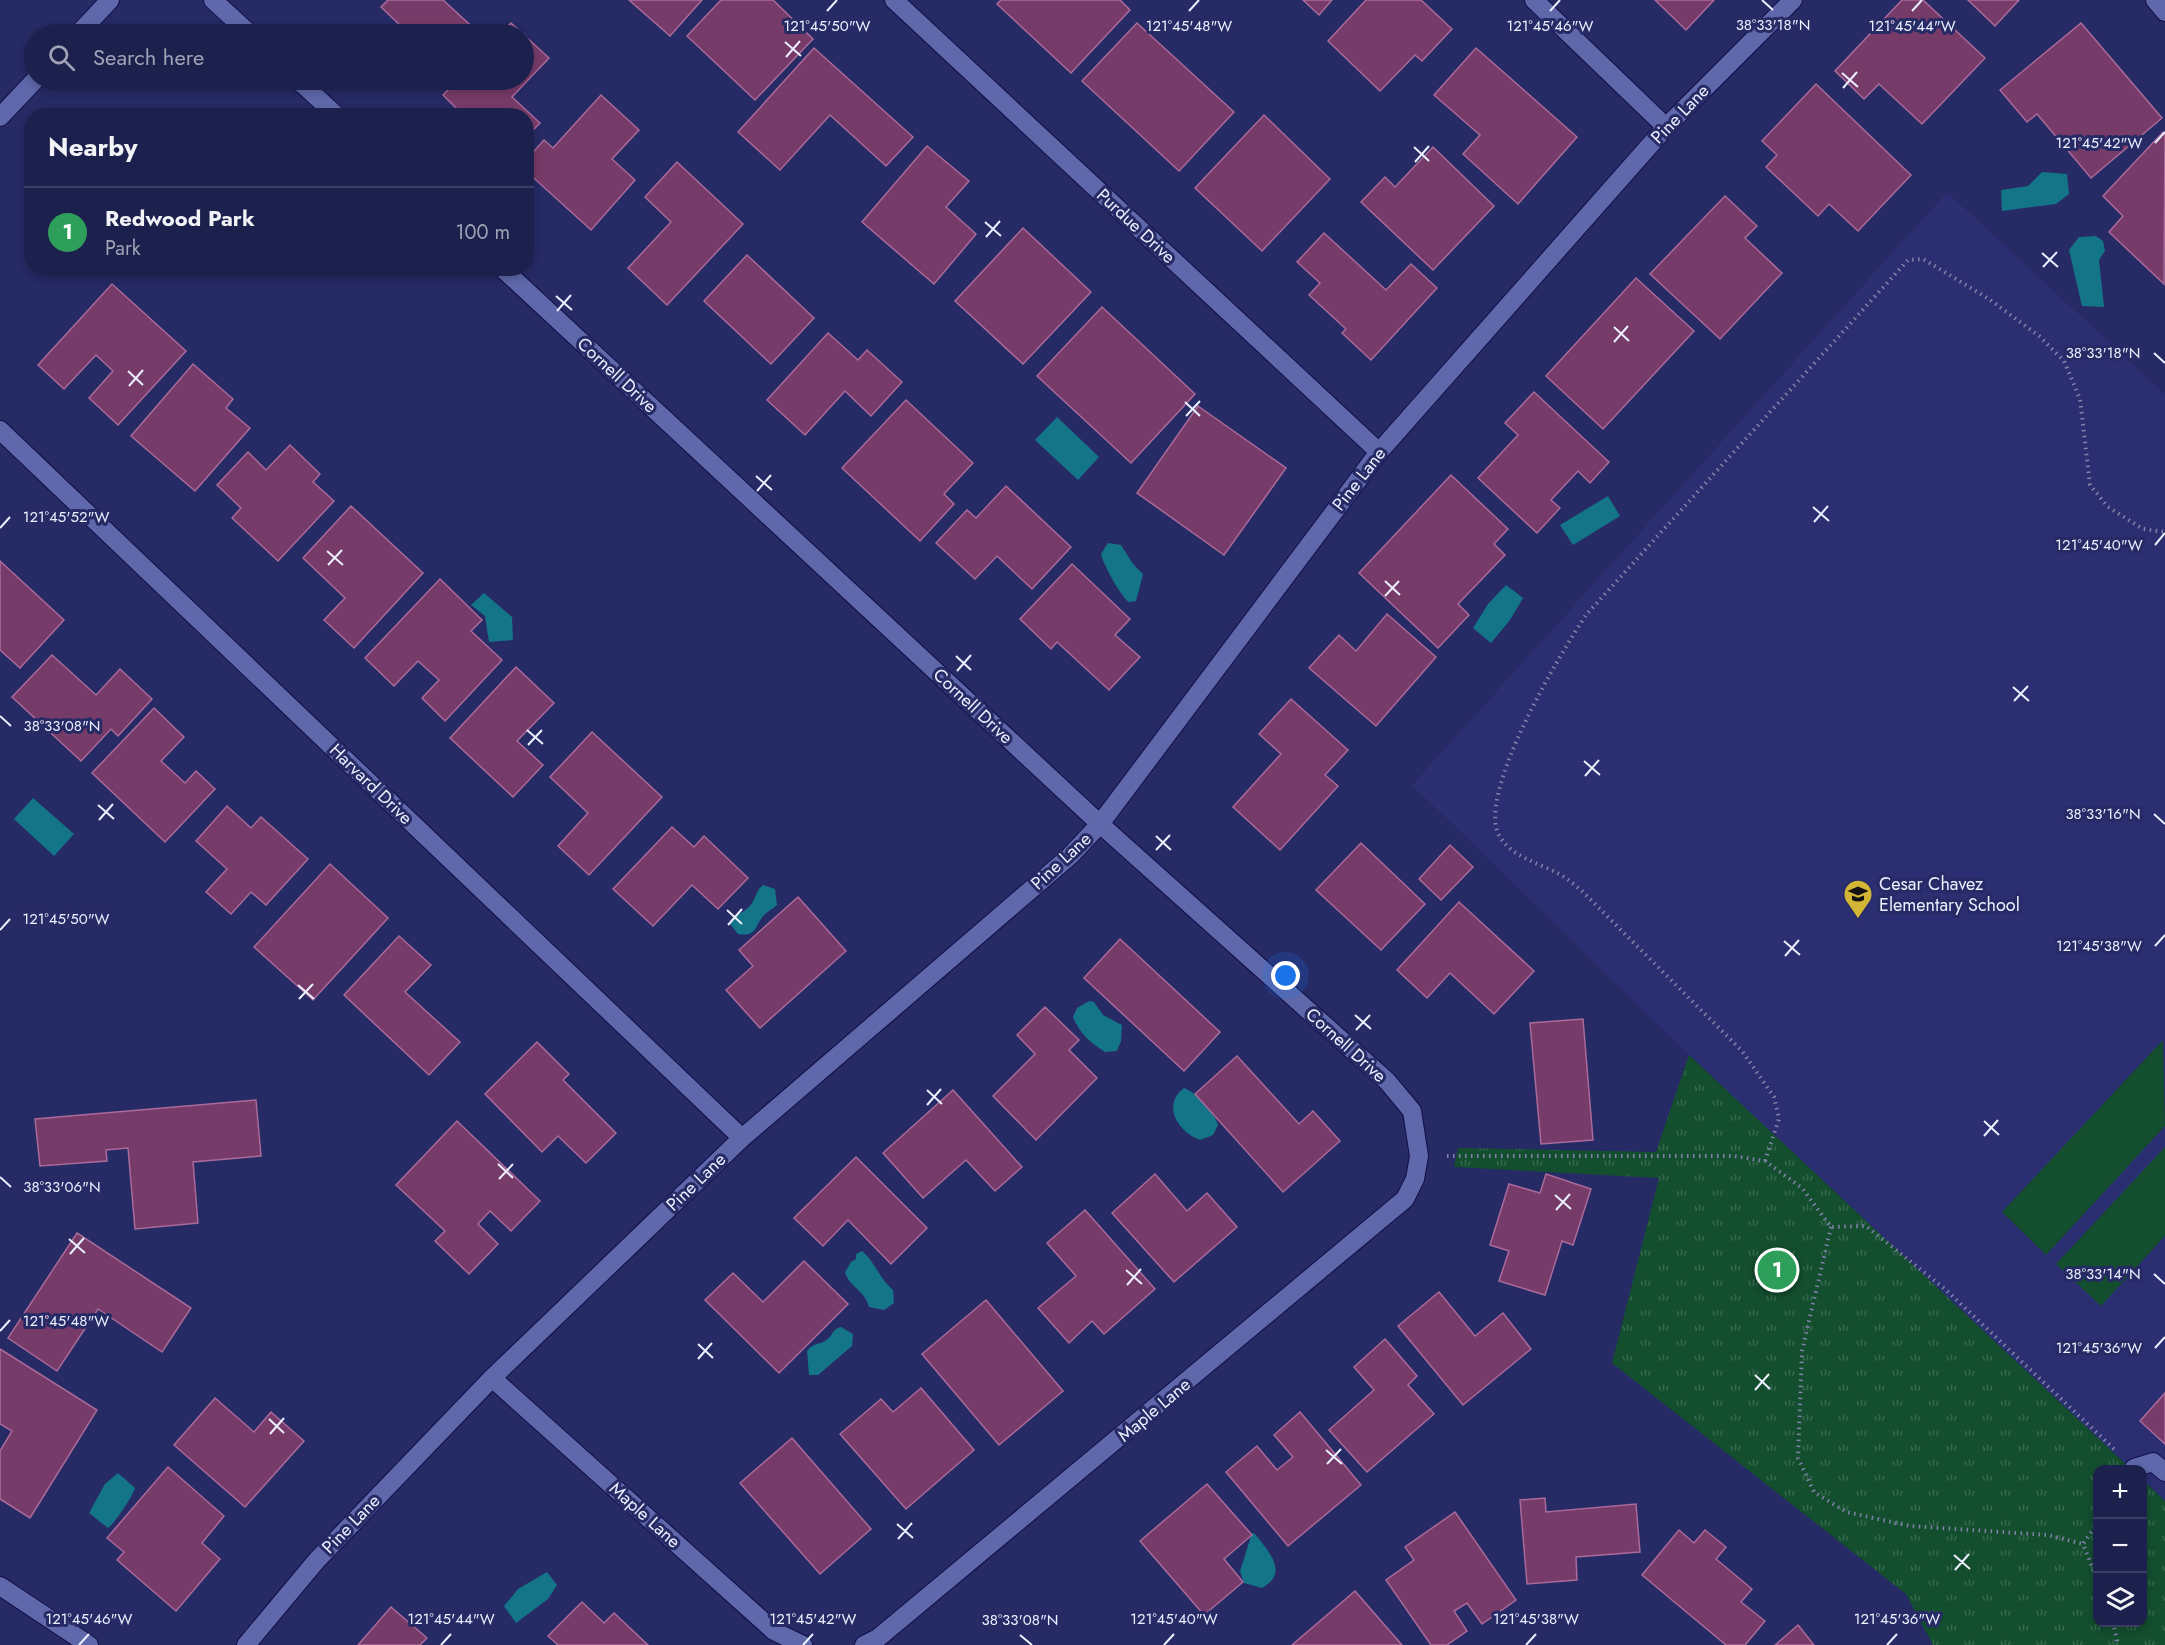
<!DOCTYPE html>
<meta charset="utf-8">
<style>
:root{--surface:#1c204c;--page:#292d56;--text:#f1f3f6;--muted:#a0a3b5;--line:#3a3e64;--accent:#d3b635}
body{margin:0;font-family:Jost,sans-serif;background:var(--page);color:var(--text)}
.controls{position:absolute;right:18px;bottom:18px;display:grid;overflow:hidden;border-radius:12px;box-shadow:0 3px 9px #0003}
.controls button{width:54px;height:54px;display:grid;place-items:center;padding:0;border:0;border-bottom:2px solid var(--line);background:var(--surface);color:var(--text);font:30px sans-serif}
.you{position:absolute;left:1286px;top:976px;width:21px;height:21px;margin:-15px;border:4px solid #fff;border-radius:50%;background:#1a73e8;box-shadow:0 0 0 9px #1a73e833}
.badge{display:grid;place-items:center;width:39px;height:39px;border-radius:50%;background:var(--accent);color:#fff;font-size:20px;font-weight:700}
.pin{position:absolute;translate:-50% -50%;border:3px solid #fff;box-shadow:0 2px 6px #0006}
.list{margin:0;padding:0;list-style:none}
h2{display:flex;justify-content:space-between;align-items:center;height:78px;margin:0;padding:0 24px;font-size:26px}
h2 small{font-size:20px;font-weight:400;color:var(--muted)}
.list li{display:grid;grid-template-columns:39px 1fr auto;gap:18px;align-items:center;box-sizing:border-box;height:90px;padding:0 24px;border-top:2px solid var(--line)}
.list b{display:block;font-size:22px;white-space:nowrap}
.list p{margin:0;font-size:20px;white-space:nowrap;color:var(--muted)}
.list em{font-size:20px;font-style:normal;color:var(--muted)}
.icon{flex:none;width:33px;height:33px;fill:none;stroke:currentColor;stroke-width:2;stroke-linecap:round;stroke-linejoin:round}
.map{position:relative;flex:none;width:2165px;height:1645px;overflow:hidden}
.search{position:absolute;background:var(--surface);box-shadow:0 3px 9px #0003;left:24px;top:24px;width:510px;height:66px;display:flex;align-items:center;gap:15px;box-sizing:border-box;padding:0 21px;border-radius:33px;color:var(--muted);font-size:22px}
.panel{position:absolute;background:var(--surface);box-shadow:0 3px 9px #0003;left:24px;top:108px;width:510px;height:168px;border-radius:24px}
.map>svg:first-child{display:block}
.built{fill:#2b2e71}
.grass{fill:#134e2f}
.park{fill:url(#park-tufts)}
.water{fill:#147589}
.building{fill:#763b69;stroke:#aa6a9a;stroke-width:1.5}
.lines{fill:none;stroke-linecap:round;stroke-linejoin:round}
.service-casing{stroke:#120e48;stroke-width:20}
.minor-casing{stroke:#120e48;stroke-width:20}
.tertiary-casing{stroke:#120e48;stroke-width:20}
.path{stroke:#8083aa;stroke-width:4;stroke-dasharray:1.5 4.5;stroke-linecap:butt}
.service{stroke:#5f68aa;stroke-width:18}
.minor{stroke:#5f68aa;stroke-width:18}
.tertiary{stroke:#5f68aa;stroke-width:18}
.ticks{fill:none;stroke:#eceffe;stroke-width:2}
.labels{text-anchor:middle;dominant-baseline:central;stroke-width:6;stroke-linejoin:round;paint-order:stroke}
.street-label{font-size:18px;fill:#eceffe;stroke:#262a65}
.poi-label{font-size:18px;fill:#eceffe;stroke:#262a65;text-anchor:start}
.ticks-label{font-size:15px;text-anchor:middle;fill:#eceffe;stroke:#262a65;stroke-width:6;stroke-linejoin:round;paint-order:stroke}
</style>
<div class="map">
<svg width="2165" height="1645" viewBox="0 0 2165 1645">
<defs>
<pattern id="park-tufts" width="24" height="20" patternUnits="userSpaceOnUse" patternTransform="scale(1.5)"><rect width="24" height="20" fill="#134e2f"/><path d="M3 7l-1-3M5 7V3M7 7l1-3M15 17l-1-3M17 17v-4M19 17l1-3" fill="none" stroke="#36684e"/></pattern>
</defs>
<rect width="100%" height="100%" fill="#262a65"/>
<polygon class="built" points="1947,192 2165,394 2165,1501 2143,1480 2142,1470 2131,1469 1689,1055 1412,785"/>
<g class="grass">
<polygon points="2163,1040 2165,1126 2046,1255 2002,1212"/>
<polygon points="2165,1147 2165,1236 2101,1306 2056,1264"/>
</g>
<polygon class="park" points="1689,1055 2131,1469 2098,1470 2098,1622 2142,1622 2143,1480 2165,1501 2165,1645 1933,1645 1906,1594 1612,1363 1659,1178 1454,1167 1458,1148 1656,1152"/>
<g class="water">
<polygon points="2042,172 2067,174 2069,194 2056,204 2002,211 2001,190 2028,186"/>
<polygon points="2096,236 2103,241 2105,251 2099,260 2104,307 2082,306 2069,250 2079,237"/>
<polygon points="1057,417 1099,457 1078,480 1035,440"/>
<polygon points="1608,496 1620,516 1573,545 1560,525"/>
<path d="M1108,543L1121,545L1133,564L1143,574L1136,601L1129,602C1121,597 1103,564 1101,554Z"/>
<polygon points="1506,585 1523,598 1510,620 1491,643 1473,628 1488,604"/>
<polygon points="484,593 512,617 513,640 489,642 485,616 471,605"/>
<polygon points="33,798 74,834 54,856 14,819"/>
<path d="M763,885L775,889L777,905C773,909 768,911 764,915C754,926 758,937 738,934L730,924C734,915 742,914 749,907C756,900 755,891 763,885Z"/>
<path d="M1089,1001L1094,1002L1103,1015L1122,1025L1121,1041L1117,1051L1105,1052C1091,1043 1079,1033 1073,1017L1077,1008Z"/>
<path d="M1184,1088C1197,1093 1213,1110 1218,1125L1213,1135L1200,1140C1178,1132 1161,1105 1184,1088Z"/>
<path d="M862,1251C876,1263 878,1277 893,1290L894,1303L884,1310L869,1307C865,1290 849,1287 845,1272L851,1262L856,1259V1254Z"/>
<path d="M841,1327L853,1334L852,1346L818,1375H809L807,1351C813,1343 818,1345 825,1341C833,1336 832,1329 841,1327Z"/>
<path d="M118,1473L135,1488C133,1496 114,1524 108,1528L89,1513L105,1484Z"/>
<path d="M1252,1533L1255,1534C1268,1551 1290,1573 1262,1588L1244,1583L1240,1571Z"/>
<polygon points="547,1572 557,1585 548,1599 516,1623 504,1606 518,1589"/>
</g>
<g class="building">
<polygon points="388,0 443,0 480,34 399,34 404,29 381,7"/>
<polygon points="629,0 702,0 670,36"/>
<polygon points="721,0 773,0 813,39 755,100 687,36"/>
<polygon points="1001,0 1120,0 1130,10 1071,73 997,4"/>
<polygon points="1303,0 1332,0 1319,15"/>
<polygon points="1366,0 1421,0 1452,29 1422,61 1415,55 1380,91 1328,41"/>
<polygon points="1655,0 1714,0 1686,30"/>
<polygon points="1902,0 1923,0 1985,58 1922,124 1879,84 1864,99 1835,71"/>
<polygon points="1968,0 2019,0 1995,26"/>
<polygon points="511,23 549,58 512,97 540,123 526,137 526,116 464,116 443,95 458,80 524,80 524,34 500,34"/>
<polygon points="1137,23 1234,112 1179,171 1082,81"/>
<polygon points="2081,23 2162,118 2091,178 2037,114 2027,122 2000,90"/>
<polygon points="814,48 913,137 886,166 830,115 780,170 738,132"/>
<polygon points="1476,48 1577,137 1518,204 1463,154 1480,135 1434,95"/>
<polygon points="1816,84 1911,175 1858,231 1829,204 1818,216 1766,167 1777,155 1762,141"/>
<polygon points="601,95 639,130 612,159 635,180 591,230 526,171 526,160 544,140 553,148"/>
<polygon points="1264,115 1330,179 1262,251 1195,188"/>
<polygon points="2163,132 2165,134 2164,284 2109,232 2123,216 2103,196"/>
<polygon points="927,146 969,181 946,207 976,234 934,284 862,222"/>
<polygon points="1433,147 1494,206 1433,270 1361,202 1385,177 1395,187"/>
<polygon points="677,162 743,224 667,305 628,268 671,222 645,197"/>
<polygon points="1725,196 1757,226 1745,238 1782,273 1720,339 1650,274"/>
<polygon points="1023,228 1091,292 1023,364 955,301"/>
<polygon points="1324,233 1386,290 1411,264 1437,288 1371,360 1342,333 1346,329 1309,295 1320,283 1297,262"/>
<polygon points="747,255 814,318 771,364 704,301"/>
<polygon points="1636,278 1694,331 1603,429 1546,376"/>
<polygon points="112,284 186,351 118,425 89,398 113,371 96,355 64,389 38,365"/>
<polygon points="1102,307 1195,394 1131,463 1037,376"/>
<polygon points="828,333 858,360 867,350 902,382 871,416 845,391 805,435 767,400"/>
<polygon points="193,364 233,399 226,408 250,428 195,491 131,436"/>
<polygon points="1534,392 1609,462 1590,483 1578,471 1551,500 1560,508 1537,533 1478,478 1518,435 1505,423"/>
<polygon points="906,400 973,463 944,494 954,504 920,541 842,468"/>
<polygon points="1198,406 1286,468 1224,555 1137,493"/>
<polygon points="290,445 320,474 313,482 334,501 278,561 232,518 241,508 217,485 248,452 266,470"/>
<polygon points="1451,475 1508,529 1494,544 1505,555 1458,604 1469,615 1438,648 1359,573"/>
<polygon points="1006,486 1071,547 1032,589 997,556 975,579 936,543 967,510 976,518"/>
<polygon points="351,506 423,573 354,648 324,620 345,598 303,558"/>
<polygon points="0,561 64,620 20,668 0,650"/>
<polygon points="1072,564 1130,619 1115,635 1140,657 1109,690 1057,642 1051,649 1020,619"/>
<polygon points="440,579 482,620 471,631 502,660 445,721 422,698 439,680 418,661 394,686 365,658"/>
<polygon points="1387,614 1436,657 1376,726 1309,668 1339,635 1356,651"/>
<polygon points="52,655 96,695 120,669 152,699 118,736 111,729 81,761 12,697"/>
<polygon points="516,667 554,703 517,741 543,765 513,797 450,738"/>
<polygon points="1291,699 1348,750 1325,775 1338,786 1280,850 1233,807 1281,754 1259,734"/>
<polygon points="154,708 184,737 161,761 185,783 196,771 215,789 165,842 92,773"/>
<polygon points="592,732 662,797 589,875 558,846 588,813 550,777"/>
<polygon points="227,806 251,828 261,817 308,859 266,905 251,892 231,914 206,892 227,869 196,841"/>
<polygon points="672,827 694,847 704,836 748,878 718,909 692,885 653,926 613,889"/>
<polygon points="1361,843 1425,904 1381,950 1316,890"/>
<polygon points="1450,845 1473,867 1441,900 1419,879"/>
<polygon points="330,864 388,918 313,1000 254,947"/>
<polygon points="798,897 846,951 760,1028 726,990 753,966 739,950"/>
<polygon points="1459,902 1534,971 1494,1014 1450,973 1427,998 1397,970"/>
<polygon points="399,936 431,965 405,992 460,1042 429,1075 344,995"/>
<polygon points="1120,939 1220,1032 1184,1071 1084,978"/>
<polygon points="1045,1007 1079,1040 1069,1050 1097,1078 1036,1140 993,1096 1035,1054 1017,1035"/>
<polygon points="1583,1019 1593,1140 1541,1144 1530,1023"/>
<polygon points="537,1042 569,1074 563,1080 616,1133 586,1163 558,1136 542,1152 485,1094"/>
<polygon points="1237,1056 1299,1124 1313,1111 1340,1141 1283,1192 1195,1094"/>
<polygon points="953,1090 1022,1167 995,1191 966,1160 923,1198 883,1153"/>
<polygon points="256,1100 261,1156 193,1162 198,1223 135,1229 128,1148 106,1150 107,1161 40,1166 35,1119"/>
<polygon points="457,1121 540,1201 511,1231 490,1211 478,1224 498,1244 469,1274 435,1241 445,1231 396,1185"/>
<polygon points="856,1157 927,1228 891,1264 848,1220 823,1246 794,1218"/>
<polygon points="1155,1174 1187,1211 1207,1193 1237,1227 1174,1282 1112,1213"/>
<polygon points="1546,1174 1591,1189 1573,1245 1562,1241 1545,1295 1499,1281 1509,1251 1490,1245 1509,1184 1540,1193"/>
<polygon points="1085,1210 1155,1289 1104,1334 1092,1321 1069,1343 1038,1308 1076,1276 1047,1243"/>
<polygon points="77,1233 191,1308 162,1352 98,1309 57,1371 8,1338"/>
<polygon points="804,1261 848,1304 779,1373 705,1300 733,1273 763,1302"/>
<polygon points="1439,1292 1475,1336 1503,1313 1531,1349 1463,1405 1398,1326"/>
<polygon points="986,1300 1063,1391 999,1445 922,1354"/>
<polygon points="1385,1339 1417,1376 1408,1385 1434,1414 1367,1472 1329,1430 1374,1390 1354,1367"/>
<polygon points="0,1349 97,1410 30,1518 0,1499 0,1451 12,1431 0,1424"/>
<polygon points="921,1388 974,1450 906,1509 840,1434 881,1399 893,1412"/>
<polygon points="2165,1393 2165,1444 2140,1421"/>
<polygon points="215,1398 254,1432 271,1412 304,1441 245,1507 174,1445"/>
<polygon points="1300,1412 1361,1485 1288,1546 1226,1472 1257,1446 1277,1470 1293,1457 1274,1435"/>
<polygon points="792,1438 871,1529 820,1574 740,1483"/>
<polygon points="168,1467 224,1516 202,1543 220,1559 176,1611 117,1560 124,1552 107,1538"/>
<polygon points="1207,1484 1252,1535 1224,1559 1243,1582 1204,1615 1140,1541"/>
<polygon points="1545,1498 1546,1512 1636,1504 1640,1552 1576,1557 1577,1580 1527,1584 1520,1500"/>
<polygon points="1455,1512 1516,1600 1482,1624 1467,1603 1454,1611 1467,1631 1447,1645 1431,1645 1386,1580 1414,1560 1405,1547"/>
<polygon points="1679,1530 1694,1543 1705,1530 1726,1547 1716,1559 1752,1589 1741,1602 1765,1621 1745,1645 1726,1645 1642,1575"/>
<polygon points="1355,1591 1402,1645 1292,1645"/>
<polygon points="582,1602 604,1623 614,1613 648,1645 558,1645 548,1636"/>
<polygon points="391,1607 427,1638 420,1645 358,1645"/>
<polygon points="1798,1625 1814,1645 1775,1645"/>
</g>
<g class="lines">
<g class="service-casing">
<polyline id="service" points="2134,1468 2153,1462 2165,1472"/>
</g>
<g class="minor-casing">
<g id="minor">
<polyline points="213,0 250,34"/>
<polyline points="894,0 1379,452"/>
<polyline points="1534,0 1666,127"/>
<polyline points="2155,0 2165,12"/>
<polyline points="298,80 337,116"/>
<polyline points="502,268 1100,824 1387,1081 1412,1111 1419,1156 1415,1179 1405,1199 878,1638 864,1645"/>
<polyline points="0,430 742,1138"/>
<polyline points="492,1378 774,1631 803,1645"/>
<polyline points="246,1645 317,1560 492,1378 742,1138 1070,856 1100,824 1379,452 1666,127 1793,0"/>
</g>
</g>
<g class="tertiary-casing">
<g id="tertiary">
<polyline points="78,34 110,0"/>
<polyline points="0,117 35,80"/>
<polyline points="0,1586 89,1645"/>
</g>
</g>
<g class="path">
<polyline points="1447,1156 1734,1156 1765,1161 1802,1188 1831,1227 1866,1226 1946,1290 2114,1449"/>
<path d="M1765,1161L1779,1119L1774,1097L1742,1051L1583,892C1576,886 1569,880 1561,875C1540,863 1513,858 1500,837C1474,797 1561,652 1586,615L1908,260L1923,259L1989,299L2039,336L2064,361L2080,399L2090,485L2108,507L2143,529L2165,532"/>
<polyline points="1831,1227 1802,1351 1798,1458 1814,1492 1846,1512 1910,1526 2048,1535 2083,1544"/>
<polyline points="2098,1522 2083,1544 2098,1582"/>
<polyline points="2113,1622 2118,1645"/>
</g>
<use href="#service" class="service"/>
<use href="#minor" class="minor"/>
<use href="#tertiary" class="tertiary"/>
</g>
<path class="ticks" d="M1762,0L1773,10M827,11L837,0M1189,11L1199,0M1550,11L1560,0M1912,11L1922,0M785,42L801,56M786,57L800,41M1842,73L1858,87M1843,88L1857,72M2155,143L2165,132M1414,147L1429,161M1415,162L1429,146M985,222L1001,236M986,237L1000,221M2042,253L2058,267M2043,267L2057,252M556,296L572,310M557,311L571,295M1614,327L1629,341M1614,342L1628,326M2154,353L2165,363M128,371L143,385M129,386L143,370M1185,402L1200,416M1186,416L1200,401M756,476L772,490M757,491L771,475M1813,507L1829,521M1814,522L1828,506M0,528L10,517M2155,545L2165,533M327,551L343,565M328,565L342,550M1385,581L1400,595M1385,596L1399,581M956,656L971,670M957,671L971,655M2013,687L2029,701M2014,701L2028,686M0,716L11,726M527,730L543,744M528,745L542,730M1584,761L1600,775M1585,776L1599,760M98,805L114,819M2154,814L2165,824M99,820L113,804M1156,836L1171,850M1156,850L1170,835M727,910L742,924M728,925L742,909M0,930L10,919M1784,941L1800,955M2155,946L2165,935M1785,956L1799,940M298,985L314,999M299,999L313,984M1355,1015L1371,1029M1356,1030L1370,1015M927,1090L942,1104M927,1105L941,1089M1984,1121L1999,1135M1984,1136L1998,1120M498,1164L513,1178M0,1177L11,1187M499,1179L513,1164M1555,1195L1571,1209M1556,1210L1570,1194M69,1239L85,1253M70,1254L84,1238M1126,1270L1142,1284M2154,1274L2165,1284M1127,1285L1141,1269M0,1331L10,1320M698,1344L713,1358M2155,1348L2165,1337M698,1359L712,1343M1755,1375L1770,1389M1755,1390L1769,1374M269,1419L284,1433M270,1434L284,1418M1326,1450L1342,1464M1327,1464L1341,1449M897,1524L913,1538M898,1539L912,1523M1954,1555L1970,1569M1955,1570L1969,1554M1020,1635L1032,1645M79,1645L89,1634M441,1645L451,1634M803,1645L813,1634M1164,1645L1174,1634M1526,1645L1536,1634M1887,1645L1897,1634"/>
<defs>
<g id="school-pin" transform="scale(1.5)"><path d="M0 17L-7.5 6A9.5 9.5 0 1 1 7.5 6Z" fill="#d3b635" stroke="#262a65"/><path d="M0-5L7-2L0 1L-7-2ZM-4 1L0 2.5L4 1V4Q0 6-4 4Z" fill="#111"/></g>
</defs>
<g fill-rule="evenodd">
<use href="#school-pin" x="1858" y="894"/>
</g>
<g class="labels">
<g class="street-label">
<text transform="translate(1680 114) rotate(-46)">Pine Lane</text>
<text transform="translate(1136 226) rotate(43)">Purdue Drive</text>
<text transform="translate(617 375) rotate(43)">Cornell Drive</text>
<text transform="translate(1359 479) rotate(-52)">Pine Lane</text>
<text transform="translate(973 706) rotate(43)">Cornell Drive</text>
<text transform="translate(371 784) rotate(44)">Harvard Drive</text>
<text transform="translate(1061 861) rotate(-43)">Pine Lane</text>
<text transform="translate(1346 1045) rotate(42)">Cornell Drive</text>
<text transform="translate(696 1182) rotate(-44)">Pine Lane</text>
<text transform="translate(1154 1410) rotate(-40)">Maple Lane</text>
<text transform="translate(645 1515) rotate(42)">Maple Lane</text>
<text transform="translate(351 1524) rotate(-46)">Pine Lane</text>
</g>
<g class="poi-label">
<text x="1879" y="884">Cesar Chavez<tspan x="1879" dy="21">Elementary School</tspan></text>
</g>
</g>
<g class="ticks-label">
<text x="1773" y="30">38°33'18"N</text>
<text x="827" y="31">121°45'50"W</text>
<text x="1189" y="31">121°45'48"W</text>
<text x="1550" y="31">121°45'46"W</text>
<text x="1912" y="31">121°45'44"W</text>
<text x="2099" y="148">121°45'42"W</text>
<text x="2103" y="358">38°33'18"N</text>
<text x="66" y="522">121°45'52"W</text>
<text x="2099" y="550">121°45'40"W</text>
<text x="62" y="731">38°33'08"N</text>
<text x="2103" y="819">38°33'16"N</text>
<text x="66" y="924">121°45'50"W</text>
<text x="2099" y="951">121°45'38"W</text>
<text x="62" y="1192">38°33'06"N</text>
<text x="2103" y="1279">38°33'14"N</text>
<text x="66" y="1326">121°45'48"W</text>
<text x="2099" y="1353">121°45'36"W</text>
<text x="89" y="1624">121°45'46"W</text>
<text x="451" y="1624">121°45'44"W</text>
<text x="813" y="1624">121°45'42"W</text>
<text x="1174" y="1624">121°45'40"W</text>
<text x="1536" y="1624">121°45'38"W</text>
<text x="1897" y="1624">121°45'36"W</text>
<text x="1020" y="1625">38°33'08"N</text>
</g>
</svg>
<div class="controls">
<button>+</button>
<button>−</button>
<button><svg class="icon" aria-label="layers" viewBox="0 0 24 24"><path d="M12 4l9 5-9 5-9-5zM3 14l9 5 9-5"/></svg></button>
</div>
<div class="you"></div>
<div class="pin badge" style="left:1777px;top:1270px;background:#2e9e5b">1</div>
<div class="search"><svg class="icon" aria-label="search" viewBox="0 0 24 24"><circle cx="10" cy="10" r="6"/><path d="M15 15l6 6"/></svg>Search here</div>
<section class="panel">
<h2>Nearby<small></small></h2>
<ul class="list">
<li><span class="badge" style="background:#2e9e5b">1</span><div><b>Redwood Park</b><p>Park</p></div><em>100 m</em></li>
</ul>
</section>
</div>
